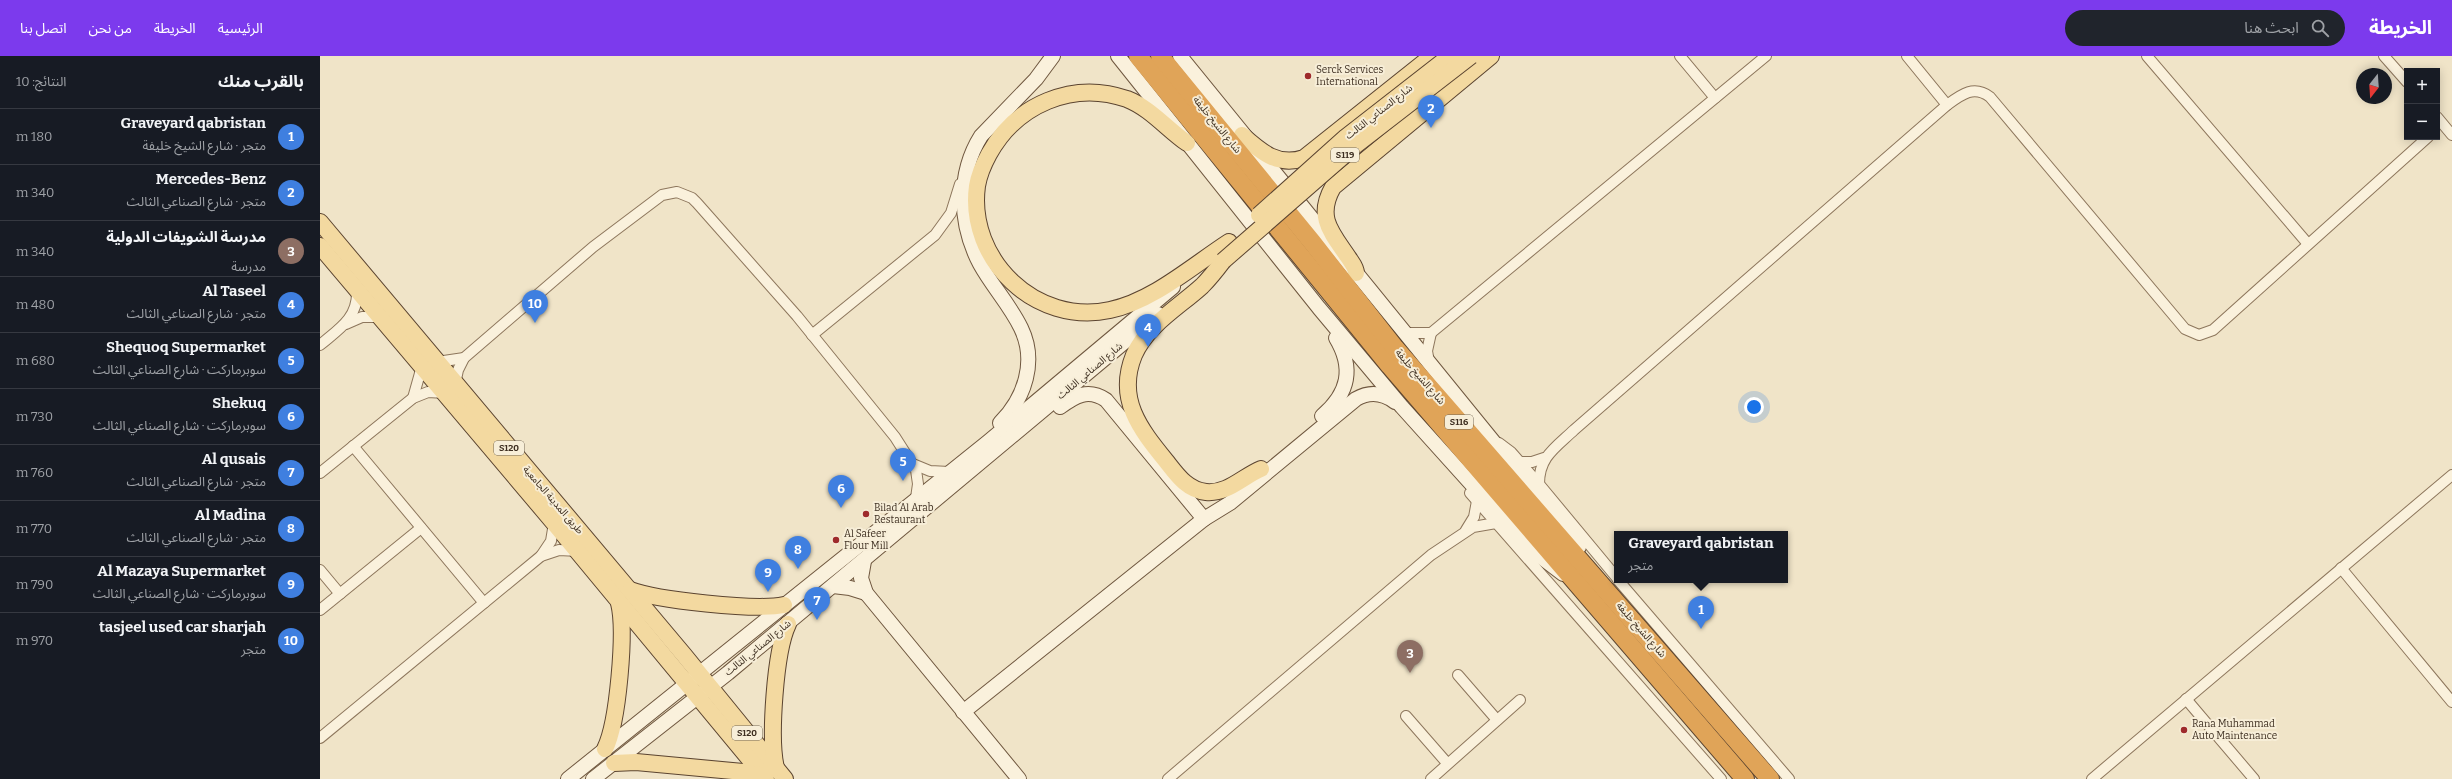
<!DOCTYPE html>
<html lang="ar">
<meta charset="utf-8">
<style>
:root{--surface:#171b24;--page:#20242c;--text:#f1f3f6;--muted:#9ea1a6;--line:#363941;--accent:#7c3aed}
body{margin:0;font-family:Bitter,"Noto Sans Arabic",serif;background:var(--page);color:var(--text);direction:rtl}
.controls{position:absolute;right:12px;top:12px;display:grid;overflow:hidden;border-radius:0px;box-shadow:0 2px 10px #0003}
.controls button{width:36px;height:36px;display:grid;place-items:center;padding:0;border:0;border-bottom:1px solid var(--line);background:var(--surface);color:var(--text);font:20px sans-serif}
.compass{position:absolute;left:2036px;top:12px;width:36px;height:36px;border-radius:50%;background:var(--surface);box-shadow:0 2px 10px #0003;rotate:197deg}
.you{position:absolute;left:1434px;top:351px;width:14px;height:14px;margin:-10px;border:3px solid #fff;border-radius:50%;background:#1a73e8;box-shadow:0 0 0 6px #1a73e833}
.badge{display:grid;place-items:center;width:26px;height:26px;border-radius:50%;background:var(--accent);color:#fff;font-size:13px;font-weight:700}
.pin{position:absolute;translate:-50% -33px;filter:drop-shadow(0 1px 2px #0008)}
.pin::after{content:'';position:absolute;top:21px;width:14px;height:12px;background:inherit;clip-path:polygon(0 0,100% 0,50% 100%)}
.popup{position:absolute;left:1294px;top:475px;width:174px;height:52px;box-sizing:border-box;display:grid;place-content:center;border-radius:0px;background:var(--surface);filter:drop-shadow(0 1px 3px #0005);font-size:13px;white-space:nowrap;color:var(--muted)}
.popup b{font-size:15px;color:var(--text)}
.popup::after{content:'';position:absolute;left:50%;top:100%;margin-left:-8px;border:8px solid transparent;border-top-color:var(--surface)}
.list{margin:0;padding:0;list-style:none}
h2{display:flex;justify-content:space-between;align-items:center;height:52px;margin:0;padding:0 16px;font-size:17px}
h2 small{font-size:13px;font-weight:400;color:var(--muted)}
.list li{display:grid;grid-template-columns:26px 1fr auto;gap:12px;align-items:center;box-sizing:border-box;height:56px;padding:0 16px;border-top:1px solid var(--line)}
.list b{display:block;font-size:15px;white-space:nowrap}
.list p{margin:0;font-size:13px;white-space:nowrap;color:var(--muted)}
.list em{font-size:13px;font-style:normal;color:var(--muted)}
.icon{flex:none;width:22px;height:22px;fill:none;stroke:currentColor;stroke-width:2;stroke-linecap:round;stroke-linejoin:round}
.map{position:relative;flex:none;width:2132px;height:723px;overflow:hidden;direction:ltr}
header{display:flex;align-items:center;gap:24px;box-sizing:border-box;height:56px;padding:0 20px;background:var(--accent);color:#fff}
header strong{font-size:19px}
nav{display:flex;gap:22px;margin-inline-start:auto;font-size:14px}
.search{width:280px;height:36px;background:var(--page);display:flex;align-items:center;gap:10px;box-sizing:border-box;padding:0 14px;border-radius:22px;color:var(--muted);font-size:15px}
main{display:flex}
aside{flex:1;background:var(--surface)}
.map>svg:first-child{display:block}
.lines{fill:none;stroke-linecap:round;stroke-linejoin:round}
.street-casing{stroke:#8d765c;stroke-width:12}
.secondary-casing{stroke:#6f573f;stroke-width:16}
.primary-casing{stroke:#5b4430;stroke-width:18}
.highway-casing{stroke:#5b4430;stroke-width:20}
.street{stroke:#faf1dc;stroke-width:10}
.secondary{stroke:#faf1dc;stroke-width:14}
.primary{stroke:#f3d9a0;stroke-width:16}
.highway{stroke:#e0a458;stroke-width:18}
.primary-bridge-casing{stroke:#5b4430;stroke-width:18;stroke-linecap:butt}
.primary-bridge{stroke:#f3d9a0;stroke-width:16}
.poi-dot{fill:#9e2a2b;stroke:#f7eed8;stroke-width:1.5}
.labels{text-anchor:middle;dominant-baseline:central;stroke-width:4;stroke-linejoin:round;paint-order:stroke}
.shield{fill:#f7eed8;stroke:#756857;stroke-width:1}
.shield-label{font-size:9px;font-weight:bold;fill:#3d2e20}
.poi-label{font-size:10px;fill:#3d2e20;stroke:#f7eed8;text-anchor:start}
.street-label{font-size:10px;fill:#3d2e20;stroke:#f7eed8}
</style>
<header>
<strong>الخريطة</strong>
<div class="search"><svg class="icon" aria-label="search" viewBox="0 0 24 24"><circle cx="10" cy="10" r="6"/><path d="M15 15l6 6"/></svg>ابحث هنا</div>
<nav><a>الرئيسية</a><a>الخريطة</a><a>من نحن</a><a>اتصل بنا</a></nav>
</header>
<main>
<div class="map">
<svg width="2132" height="723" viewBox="0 0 2132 723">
<rect width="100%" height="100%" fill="#f0e4c8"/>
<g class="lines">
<g class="street-casing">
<g id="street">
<polyline points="1360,0 1395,42"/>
<polyline points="1587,0 1627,49"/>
<polyline points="1827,0 1988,188"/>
<polyline points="2064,0 2087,26"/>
<polyline points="2117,61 2132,79"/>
<polyline points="26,268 42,261 59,261"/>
<polyline points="1083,277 1111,277 1446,0"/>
<polyline points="492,279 615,179 631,157 640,128"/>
<path d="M0,289C19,273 38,262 37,235"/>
<polyline points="117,306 144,302"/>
<polyline points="1109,306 1107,295 1111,277"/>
<polyline points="135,328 138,314 144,302 273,191 342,139 357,136 372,142 377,147 477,260 575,381 596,414 598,428 596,442"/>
<polyline points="93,342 102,310"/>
<polyline points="1179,387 1191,396 1219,428 1297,522"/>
<polyline points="33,390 164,547"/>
<polyline points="1199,406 1212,406 1224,402"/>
<polyline points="593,408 610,415 629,416"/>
<polyline points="0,417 93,342 108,336 125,337"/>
<path d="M1219,428C1219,401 1235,392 1254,374L1627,49C1642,38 1654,29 1670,41L1865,273L1879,279L1893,274L2108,81"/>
<polyline points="1150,437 1401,723"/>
<polyline points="1146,474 1154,461 1157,445"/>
<polyline points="221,500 231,485 234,467"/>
<polyline points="2021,512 2132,646"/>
<polyline points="0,514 20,538"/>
<polyline points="1298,524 1469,723"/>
<polyline points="0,554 101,472"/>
<polyline points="1138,619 1177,664"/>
<polyline points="1866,643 1934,723"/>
<polyline points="1086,660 1127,707"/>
<polyline points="0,682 221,500 239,494 258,495"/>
<polyline points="848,723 1111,499 1153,471 1176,467"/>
<polyline points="1111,723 1200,644"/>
<polyline points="1772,723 2132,419"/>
</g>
</g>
<g class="secondary-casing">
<g id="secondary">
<polyline points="798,0 999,252 1082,351 1182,462 1222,502 1243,518"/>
<polyline points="860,0 1259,491"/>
<path d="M740,351C755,340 768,332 786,344L884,463"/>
<path d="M1002,360C1029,337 1034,312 1016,282"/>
<path d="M680,367C705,342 717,305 701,272C690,249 672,230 660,208C639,168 637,118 661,80L716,23L733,0"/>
<polyline points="544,505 541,522 546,537 699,723"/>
<polyline points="513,530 530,532 546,537"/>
<path d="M643,656L884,463L910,447L1036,343C1050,335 1063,337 1075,346"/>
<polyline points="248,723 668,386 853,231"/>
<polyline points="273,723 408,617 838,258"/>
</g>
</g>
<g class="primary-casing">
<g id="primary">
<path d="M922,79C941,96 958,111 984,102L1112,0"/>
<path d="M867,87C847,73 830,52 807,43C752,24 696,49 669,98C663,109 659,118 657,130C647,204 716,270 790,254C833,245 872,210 909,186"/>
<polyline points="0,166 364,599 465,723"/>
<polyline points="0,190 234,467 446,723"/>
<path d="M903,205C897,213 890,222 882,230C859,251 827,269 814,299C796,343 820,373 846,405C857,419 867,434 886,436C908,438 922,421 941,413"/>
<path d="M1036,217C1036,211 1031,206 1028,201C1011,176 996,161 1013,131L1171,0"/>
<path d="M310,534C336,544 436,555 464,549"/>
<path d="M285,693C298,667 306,575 299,547"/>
<polyline points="294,707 316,706 423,716 444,720"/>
<path d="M456,712C449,683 455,595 468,568"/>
</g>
</g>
<g class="highway-casing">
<g id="highway">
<polyline points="818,0 1070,310 1425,723"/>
<polyline points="840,0 992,186 1075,292 1450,723"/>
</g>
</g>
<use href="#street" class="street"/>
<use href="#secondary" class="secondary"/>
<use href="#primary" class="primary"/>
<use href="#highway" class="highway"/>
<g class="primary-bridge-casing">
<g id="primary-bridge">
<polyline points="939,159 1026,81 1130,0"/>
<polyline points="903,205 1036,89 1151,0"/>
</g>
</g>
<use href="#primary-bridge" class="primary-bridge"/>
</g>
<g class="poi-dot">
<circle cx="988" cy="20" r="4"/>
<circle cx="546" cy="458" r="4"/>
<circle cx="516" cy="484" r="4"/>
<circle cx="1864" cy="674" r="4"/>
</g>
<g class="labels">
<g class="shield">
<rect x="1011" y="92" width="28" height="14" rx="3"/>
<rect x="1125" y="359" width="28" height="14" rx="3"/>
<rect x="174" y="385" width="30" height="14" rx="3"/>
<rect x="412" y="670" width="30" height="14" rx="3"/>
</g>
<g class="shield-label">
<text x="1025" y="99">S119</text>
<text x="1139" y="366">S116</text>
<text x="189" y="392">S120</text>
<text x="427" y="677">S120</text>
</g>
<g class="poi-label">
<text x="996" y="14">Serck Services<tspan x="996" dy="12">International</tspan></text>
<text x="554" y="452">Bilad Al Arab<tspan x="554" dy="12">Restaurant</tspan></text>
<text x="524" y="478">Al Safeer<tspan x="524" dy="12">Flour Mill</tspan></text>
<text x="1872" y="668">Rana Muhammad<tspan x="1872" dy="12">Auto Maintenance</tspan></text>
</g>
<g class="street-label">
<text transform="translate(1059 56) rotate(-38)">شارع الصناعي الثالث</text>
<text transform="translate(897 69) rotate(51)">شارع الشيخ خليفة</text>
<text transform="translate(770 315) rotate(-40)">شارع الصناعي الثالث</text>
<text transform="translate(1100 321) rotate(49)">شارع الشيخ خليفة</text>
<text transform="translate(233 444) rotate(49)">طريق المدينة الجامعية</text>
<text transform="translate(1321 574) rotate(49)">شارع الشيخ خليفة</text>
<text transform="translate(438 592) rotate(-39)">شارع الصناعي الثالث</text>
</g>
</g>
</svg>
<div class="controls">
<button>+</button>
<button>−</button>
</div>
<svg class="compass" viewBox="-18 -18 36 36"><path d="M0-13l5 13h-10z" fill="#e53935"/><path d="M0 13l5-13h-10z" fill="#9ea1a6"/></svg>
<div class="you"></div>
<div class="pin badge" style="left:1381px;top:573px;background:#3f7fe0">1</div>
<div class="popup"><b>Graveyard qabristan</b>متجر</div>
<div class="pin badge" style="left:1111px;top:72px;background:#3f7fe0">2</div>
<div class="pin badge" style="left:1090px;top:617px;background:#8d6e63">3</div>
<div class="pin badge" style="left:828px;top:291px;background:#3f7fe0">4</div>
<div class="pin badge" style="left:583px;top:425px;background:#3f7fe0">5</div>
<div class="pin badge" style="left:521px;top:452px;background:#3f7fe0">6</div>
<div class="pin badge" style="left:497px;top:564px;background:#3f7fe0">7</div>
<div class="pin badge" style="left:478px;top:513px;background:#3f7fe0">8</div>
<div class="pin badge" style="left:448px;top:536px;background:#3f7fe0">9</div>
<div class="pin badge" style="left:215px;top:267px;background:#3f7fe0">10</div>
</div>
<aside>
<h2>بالقرب منك<small>النتائج: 10</small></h2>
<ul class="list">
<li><span class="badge" style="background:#3f7fe0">1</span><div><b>Graveyard qabristan</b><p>متجر · شارع الشيخ خليفة</p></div><em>180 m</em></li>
<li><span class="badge" style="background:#3f7fe0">2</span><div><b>Mercedes-Benz</b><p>متجر · شارع الصناعي الثالث</p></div><em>340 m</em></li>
<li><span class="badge" style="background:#8d6e63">3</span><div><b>مدرسة الشويفات الدولية</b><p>مدرسة</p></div><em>340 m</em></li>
<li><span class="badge" style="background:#3f7fe0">4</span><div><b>Al Taseel</b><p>متجر · شارع الصناعي الثالث</p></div><em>480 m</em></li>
<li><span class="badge" style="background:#3f7fe0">5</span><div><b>Shequoq Supermarket</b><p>سوبرماركت · شارع الصناعي الثالث</p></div><em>680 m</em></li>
<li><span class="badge" style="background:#3f7fe0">6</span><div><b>Shekuq</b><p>سوبرماركت · شارع الصناعي الثالث</p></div><em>730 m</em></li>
<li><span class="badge" style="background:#3f7fe0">7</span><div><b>Al qusais</b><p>متجر · شارع الصناعي الثالث</p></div><em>760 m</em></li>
<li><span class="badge" style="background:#3f7fe0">8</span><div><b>Al Madina</b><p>متجر · شارع الصناعي الثالث</p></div><em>770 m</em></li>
<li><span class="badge" style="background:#3f7fe0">9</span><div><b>Al Mazaya Supermarket</b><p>سوبرماركت · شارع الصناعي الثالث</p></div><em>790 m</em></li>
<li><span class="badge" style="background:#3f7fe0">10</span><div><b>tasjeel used car sharjah</b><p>متجر</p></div><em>970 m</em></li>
</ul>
</aside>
</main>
